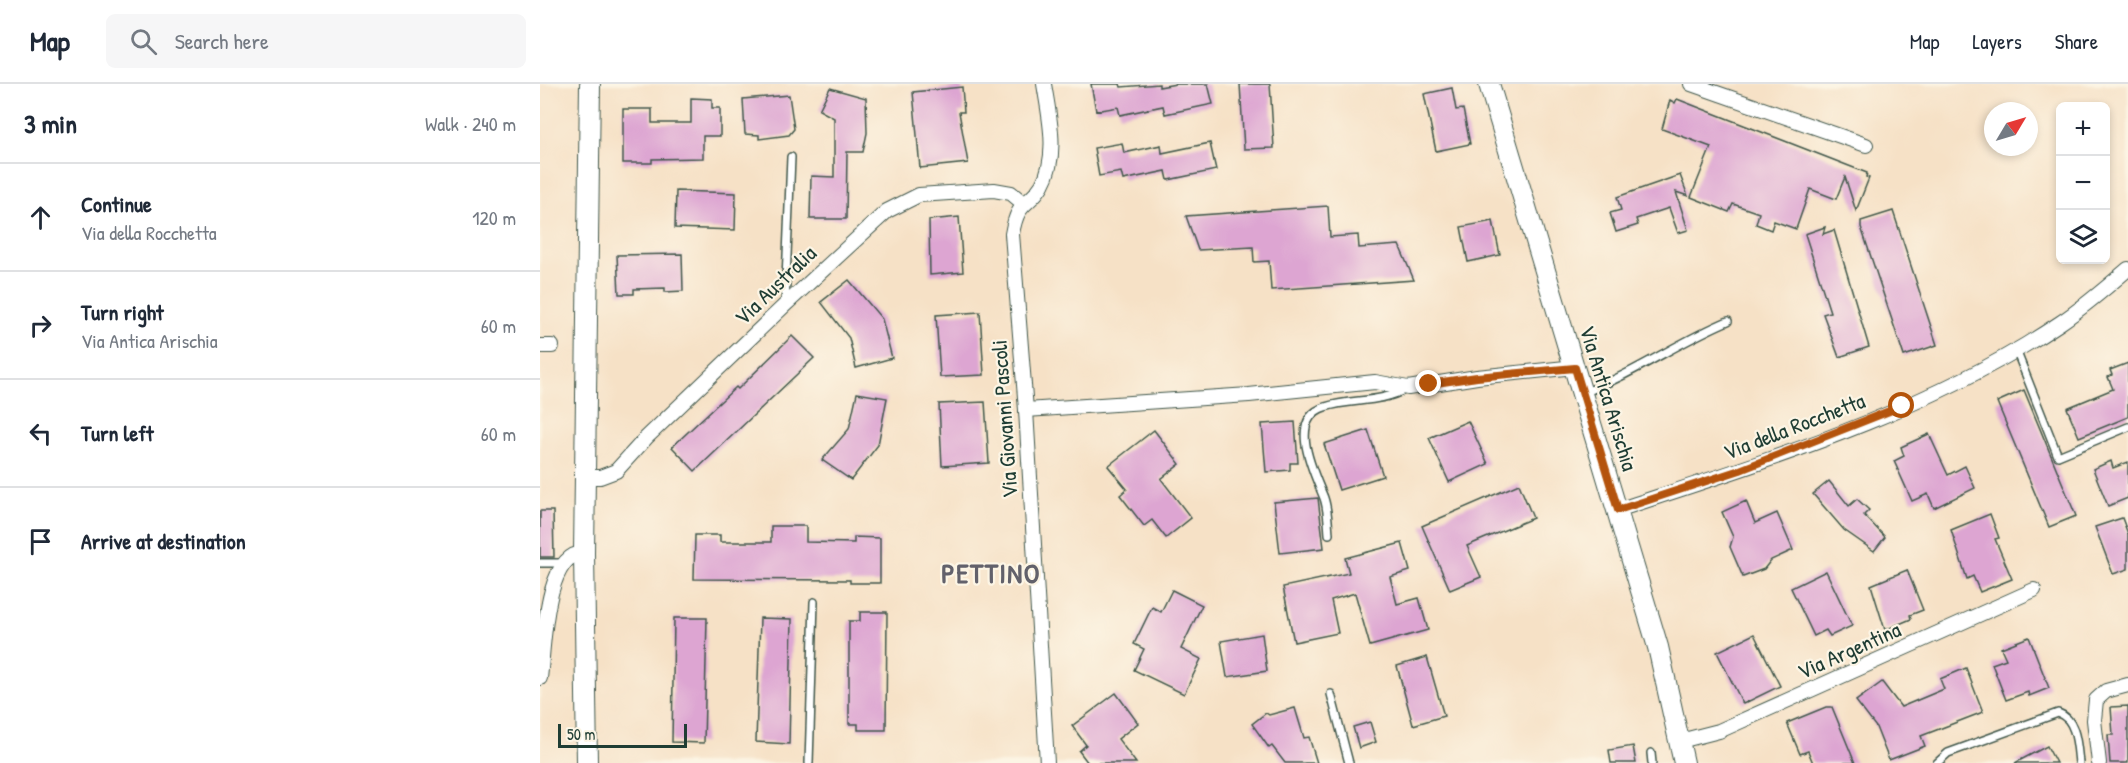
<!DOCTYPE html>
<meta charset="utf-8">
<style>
:root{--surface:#fff;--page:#f6f6f7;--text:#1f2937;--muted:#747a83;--line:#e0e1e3}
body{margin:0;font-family:"Patrick Hand",sans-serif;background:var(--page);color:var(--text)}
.controls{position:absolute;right:18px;top:18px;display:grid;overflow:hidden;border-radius:9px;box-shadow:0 3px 9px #0003}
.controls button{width:54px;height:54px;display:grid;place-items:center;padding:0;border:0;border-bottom:2px solid var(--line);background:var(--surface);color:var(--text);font:30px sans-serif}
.compass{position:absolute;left:1444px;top:18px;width:54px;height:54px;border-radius:50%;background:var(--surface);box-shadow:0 3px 9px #0003;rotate:52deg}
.scale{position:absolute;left:18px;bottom:15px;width:129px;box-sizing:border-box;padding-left:6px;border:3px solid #1f3d34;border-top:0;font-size:16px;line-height:21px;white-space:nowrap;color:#1f3d34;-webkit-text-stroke:4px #fcf5e5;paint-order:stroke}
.stop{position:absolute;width:18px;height:18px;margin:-14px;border:4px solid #b45309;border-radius:50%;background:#fff}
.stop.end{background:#b45309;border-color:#fff;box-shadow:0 2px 6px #0008}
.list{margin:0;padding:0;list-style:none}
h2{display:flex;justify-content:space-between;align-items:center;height:78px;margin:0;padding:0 24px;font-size:26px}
h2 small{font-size:20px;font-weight:400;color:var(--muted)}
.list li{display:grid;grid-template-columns:39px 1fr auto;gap:18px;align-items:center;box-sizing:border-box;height:108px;padding:0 24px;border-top:2px solid var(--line)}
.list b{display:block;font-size:22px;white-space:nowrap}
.list p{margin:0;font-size:20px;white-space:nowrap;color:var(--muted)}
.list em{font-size:20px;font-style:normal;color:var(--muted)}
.icon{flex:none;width:33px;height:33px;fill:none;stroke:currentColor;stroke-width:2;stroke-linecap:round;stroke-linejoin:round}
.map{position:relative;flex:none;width:1588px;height:679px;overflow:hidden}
header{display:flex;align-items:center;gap:36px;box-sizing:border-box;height:84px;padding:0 30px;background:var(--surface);border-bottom:2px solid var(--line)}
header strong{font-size:28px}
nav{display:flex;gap:33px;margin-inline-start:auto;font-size:21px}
.search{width:420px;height:54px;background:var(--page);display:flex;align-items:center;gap:15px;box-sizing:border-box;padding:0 21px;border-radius:9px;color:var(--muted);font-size:22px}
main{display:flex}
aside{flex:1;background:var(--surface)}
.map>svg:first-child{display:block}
.building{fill:#dda5d2}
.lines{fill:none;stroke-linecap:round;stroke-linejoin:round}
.lane-casing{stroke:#3f564a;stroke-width:10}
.street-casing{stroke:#3f564a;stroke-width:16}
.secondary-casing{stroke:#3f564a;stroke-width:22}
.lane{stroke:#fff;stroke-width:7}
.street{stroke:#fff;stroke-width:14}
.secondary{stroke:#fff;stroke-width:20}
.route{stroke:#b45309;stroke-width:8}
.labels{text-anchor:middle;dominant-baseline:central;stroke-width:4.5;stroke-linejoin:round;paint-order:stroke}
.street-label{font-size:22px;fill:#1f3d34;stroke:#fcf5e5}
.district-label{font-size:28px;font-weight:bold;letter-spacing:1.5px;fill:#62616b;stroke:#fcf5e5}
</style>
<header>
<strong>Map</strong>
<div class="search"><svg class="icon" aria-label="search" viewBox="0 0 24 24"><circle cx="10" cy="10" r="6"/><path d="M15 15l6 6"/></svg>Search here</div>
<nav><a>Map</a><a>Layers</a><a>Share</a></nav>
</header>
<main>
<aside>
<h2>3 min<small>Walk · 240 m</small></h2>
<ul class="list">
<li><svg class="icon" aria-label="ahead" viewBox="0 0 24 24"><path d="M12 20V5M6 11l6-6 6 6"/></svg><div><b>Continue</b><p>Via della Rocchetta</p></div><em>120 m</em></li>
<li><svg class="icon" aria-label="right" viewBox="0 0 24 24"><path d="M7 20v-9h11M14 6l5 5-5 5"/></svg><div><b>Turn right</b><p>Via Antica Arischia</p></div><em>60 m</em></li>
<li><svg class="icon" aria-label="left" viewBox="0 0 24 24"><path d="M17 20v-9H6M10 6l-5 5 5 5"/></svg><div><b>Turn left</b></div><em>60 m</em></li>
<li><svg class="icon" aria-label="arrive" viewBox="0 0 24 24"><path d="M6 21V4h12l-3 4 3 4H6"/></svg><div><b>Arrive at destination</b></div></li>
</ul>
</aside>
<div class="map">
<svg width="1588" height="679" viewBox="0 0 1588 679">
<rect width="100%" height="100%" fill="#fcf5e5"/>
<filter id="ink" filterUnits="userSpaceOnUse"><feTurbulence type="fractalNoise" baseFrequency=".0167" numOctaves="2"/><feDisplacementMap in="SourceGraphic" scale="12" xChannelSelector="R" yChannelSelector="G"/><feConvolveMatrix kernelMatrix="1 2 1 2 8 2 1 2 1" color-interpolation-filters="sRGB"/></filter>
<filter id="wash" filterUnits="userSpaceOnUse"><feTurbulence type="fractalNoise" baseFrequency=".008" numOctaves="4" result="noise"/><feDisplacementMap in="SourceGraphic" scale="24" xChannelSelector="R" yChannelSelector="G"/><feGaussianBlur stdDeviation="1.35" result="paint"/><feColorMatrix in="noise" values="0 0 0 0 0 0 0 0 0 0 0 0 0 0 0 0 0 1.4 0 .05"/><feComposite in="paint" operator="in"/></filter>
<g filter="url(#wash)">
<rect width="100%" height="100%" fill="#f6e1c6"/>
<g id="blocks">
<g class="building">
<polygon points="551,0 580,0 581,3 619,0 619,3 636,0 668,0 673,20 625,30 623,22 580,31 578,23 556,27"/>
<polygon points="700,0 730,0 734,64 704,65"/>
<polygon points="422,3 424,28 419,28 428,79 380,84 373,8"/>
<polygon points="290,4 326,14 327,49 323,68 307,68 306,135 270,135 271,92 294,93 294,34 279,26"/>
<polygon points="912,4 916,26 923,25 930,60 896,67 884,10"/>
<polygon points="249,11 254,45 249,51 219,55 219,51 205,50 203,15"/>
<polygon points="151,14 172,15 172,24 180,24 180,52 163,52 163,74 112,75 112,79 83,79 83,25 112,25 112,39 151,39"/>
<polygon points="1137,15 1327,89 1326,93 1329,94 1316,127 1305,93 1296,115 1270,105 1256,145 1234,137 1231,146 1216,140 1219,129 1193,120 1189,128 1151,113 1171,63 1122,45 1130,16 1135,19"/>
<polygon points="582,59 584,69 621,61 622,69 670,59 676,86 628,96 626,87 583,96 581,88 559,92 554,64"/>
<polygon points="1140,91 1148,112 1136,108 1148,146 1138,149 1129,124 1096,135 1098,141 1076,148 1070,129 1081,126 1077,113"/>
<polygon points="136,107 196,109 195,146 135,144"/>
<polygon points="788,122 790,153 818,151 819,164 859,161 874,196 731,206 729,177 714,178 713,163 658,166 646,132"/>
<polygon points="1353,127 1397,261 1364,272 1321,143 1321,137"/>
<polygon points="419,133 423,188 390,191 389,136"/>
<polygon points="953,137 960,171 928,178 921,143"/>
<polygon points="1285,143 1283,150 1294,146 1329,263 1299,273 1283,230 1290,228 1265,150"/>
<polygon points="142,170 143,207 125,208 125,204 94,205 94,210 79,210 77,171"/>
<polygon points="309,196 342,235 352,274 316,284 309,254 281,218"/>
<polygon points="440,228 444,291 400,293 396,231"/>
<polygon points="252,252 274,274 155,387 132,363 196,303 198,305"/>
<polygon points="1588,279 1588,333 1539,353 1527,324 1573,305 1568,293 1572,291 1570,286"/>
<polygon points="1484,306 1536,432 1509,443 1457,318"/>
<polygon points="317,309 347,314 338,361 311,396 282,376 309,345"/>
<polygon points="445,318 449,379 402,382 399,320"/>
<polygon points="928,337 948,380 909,398 889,354"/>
<polygon points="755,338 758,379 750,379 750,386 726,388 722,340"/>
<polygon points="614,346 640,380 621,395 651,434 626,454 612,436 604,442 580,411 587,405 568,382"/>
<polygon points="828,346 843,392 799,406 784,360"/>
<polygon points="1389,350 1408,391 1425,382 1435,404 1394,424 1388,410 1372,417 1354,377 1364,372 1361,363"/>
<polygon points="1571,377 1573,384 1588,378 1588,414 1568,422 1553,385"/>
<polygon points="1289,397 1309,422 1317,415 1329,426 1324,431 1345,453 1334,467 1304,446 1273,410"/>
<polygon points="979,400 993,434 927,462 941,493 910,506 882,442"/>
<polygon points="778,414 784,464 740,469 734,418"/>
<polygon points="1206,417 1215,439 1237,429 1253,466 1231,476 1224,485 1203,493 1190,463 1193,453 1182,428"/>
<polygon points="0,427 13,427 14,473 0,473"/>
<polygon points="1450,430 1459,454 1455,455 1472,495 1440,508 1433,492 1427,495 1411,446"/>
<polygon points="1582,434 1588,450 1588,485 1573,490 1555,443"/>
<polygon points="231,442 266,442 266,458 314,459 314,453 340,454 340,499 310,499 310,496 154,495 155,451 180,451 180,458 231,458"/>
<polygon points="862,459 870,487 850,493 857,520 879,514 888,546 830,562 815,509 791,516 798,549 754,558 743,503 809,489 805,474"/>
<polygon points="1367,486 1383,526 1370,531 1371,535 1345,546 1331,501"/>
<polygon points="1286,487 1312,542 1290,552 1286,546 1274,552 1251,504"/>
<polygon points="632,506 662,521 641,565 661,575 644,610 594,586 604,565 594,560 612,523 621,528"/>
<polygon points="320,528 347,528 346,646 318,646 318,640 309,640 309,537 320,537"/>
<polygon points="134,534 167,534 164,659 132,658"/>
<polygon points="220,534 252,535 249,660 216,658"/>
<polygon points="722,550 727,587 687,593 681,557"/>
<polygon points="1214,550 1240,602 1203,620 1177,568"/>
<polygon points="1489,553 1509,604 1489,612 1488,608 1466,616 1452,580 1466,575 1461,564"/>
<polygon points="887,573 904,632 873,641 857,582"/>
<polygon points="1426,584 1443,628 1381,652 1385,662 1349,676 1336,643 1316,617 1342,598 1361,623 1404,605 1400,595"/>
<polygon points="576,609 598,639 578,655 596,679 548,679 539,667 546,661 532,642"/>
<polygon points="1588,622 1588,679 1570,679 1568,651 1573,651 1571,623"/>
<polygon points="1286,623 1292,623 1315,679 1273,679 1268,667 1260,670 1247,639"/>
<polygon points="755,624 764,654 769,653 777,679 745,679 732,662 729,664 712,640 726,629 729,631"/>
<polygon points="830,638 836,658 819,664 813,643"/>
<polygon points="1093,662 1096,679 1071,679 1069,666"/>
<polygon points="1507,662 1516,679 1475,679"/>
</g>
</g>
</g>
<g filter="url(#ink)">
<use href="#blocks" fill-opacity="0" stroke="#3f564a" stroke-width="1.5"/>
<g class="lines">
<g class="lane-casing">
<g id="lane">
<polyline points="245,221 251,73"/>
<polyline points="1476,266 1518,372 1588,343"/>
<path d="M1043,309C1094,290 1138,258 1188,237"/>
<path d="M789,450C788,438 788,426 784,414C775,391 746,335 785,323C813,314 838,320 866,305"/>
<polyline points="0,479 23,479"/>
<polyline points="791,610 809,679"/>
<polyline points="1111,669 1112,679"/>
<polyline points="269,679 274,518"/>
<path d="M1397,679L1408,669L1518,629C1537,635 1537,662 1539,679"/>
</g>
</g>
<g class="street-casing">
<g id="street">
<path d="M504,0C509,32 519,71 502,101C488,124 478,115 472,150L486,326L507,679"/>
<polyline points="1151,0 1326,61"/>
<polyline points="0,262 12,262"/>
<polyline points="486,326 709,311 835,298 868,304 937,293 1035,283"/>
<polyline points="45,393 60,393 76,387 106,354 245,221 347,127 379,111 454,106 471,109 483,119"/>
<path d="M1078,426C1228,376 1388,328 1520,239C1544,223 1566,204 1588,185"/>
<path d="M0,594C4,565 4,469 44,469"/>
<polyline points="1140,657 1179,647 1494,506"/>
<polyline points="1559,679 1554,636 1556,616 1566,607 1588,601"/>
</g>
</g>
<g class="secondary-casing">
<g id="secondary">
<polyline points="949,0 1118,563 1144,679"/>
<polyline points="47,679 44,469 50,0"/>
</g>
</g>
<use href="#lane" class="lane"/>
<use href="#street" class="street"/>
<use href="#secondary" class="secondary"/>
</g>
</g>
<g class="lines" filter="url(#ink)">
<polyline class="route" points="889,300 937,293 1035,284 1078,426 1200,386 1362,322"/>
</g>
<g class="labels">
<g class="street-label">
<text transform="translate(235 201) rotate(-44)">Via Australia</text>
<text transform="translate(1069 314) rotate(73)">Via Antica Arischia</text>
<text transform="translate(464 335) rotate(-94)">Via Giovanni Pascoli</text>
<text transform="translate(1254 342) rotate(-21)">Via della Rocchetta</text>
<text transform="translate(1309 566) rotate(-24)">Via Argentina</text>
</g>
<g class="district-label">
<text x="451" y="489">PETTINO</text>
</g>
</g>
</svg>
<div class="controls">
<button>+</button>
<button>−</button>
<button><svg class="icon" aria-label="layers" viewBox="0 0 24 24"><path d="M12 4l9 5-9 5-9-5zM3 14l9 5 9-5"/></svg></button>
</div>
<svg class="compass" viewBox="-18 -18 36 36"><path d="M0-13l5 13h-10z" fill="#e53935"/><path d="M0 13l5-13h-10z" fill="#747a83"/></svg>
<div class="scale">50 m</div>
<div class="stop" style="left:1362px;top:322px"></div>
<div class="stop end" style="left:889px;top:300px"></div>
</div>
</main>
